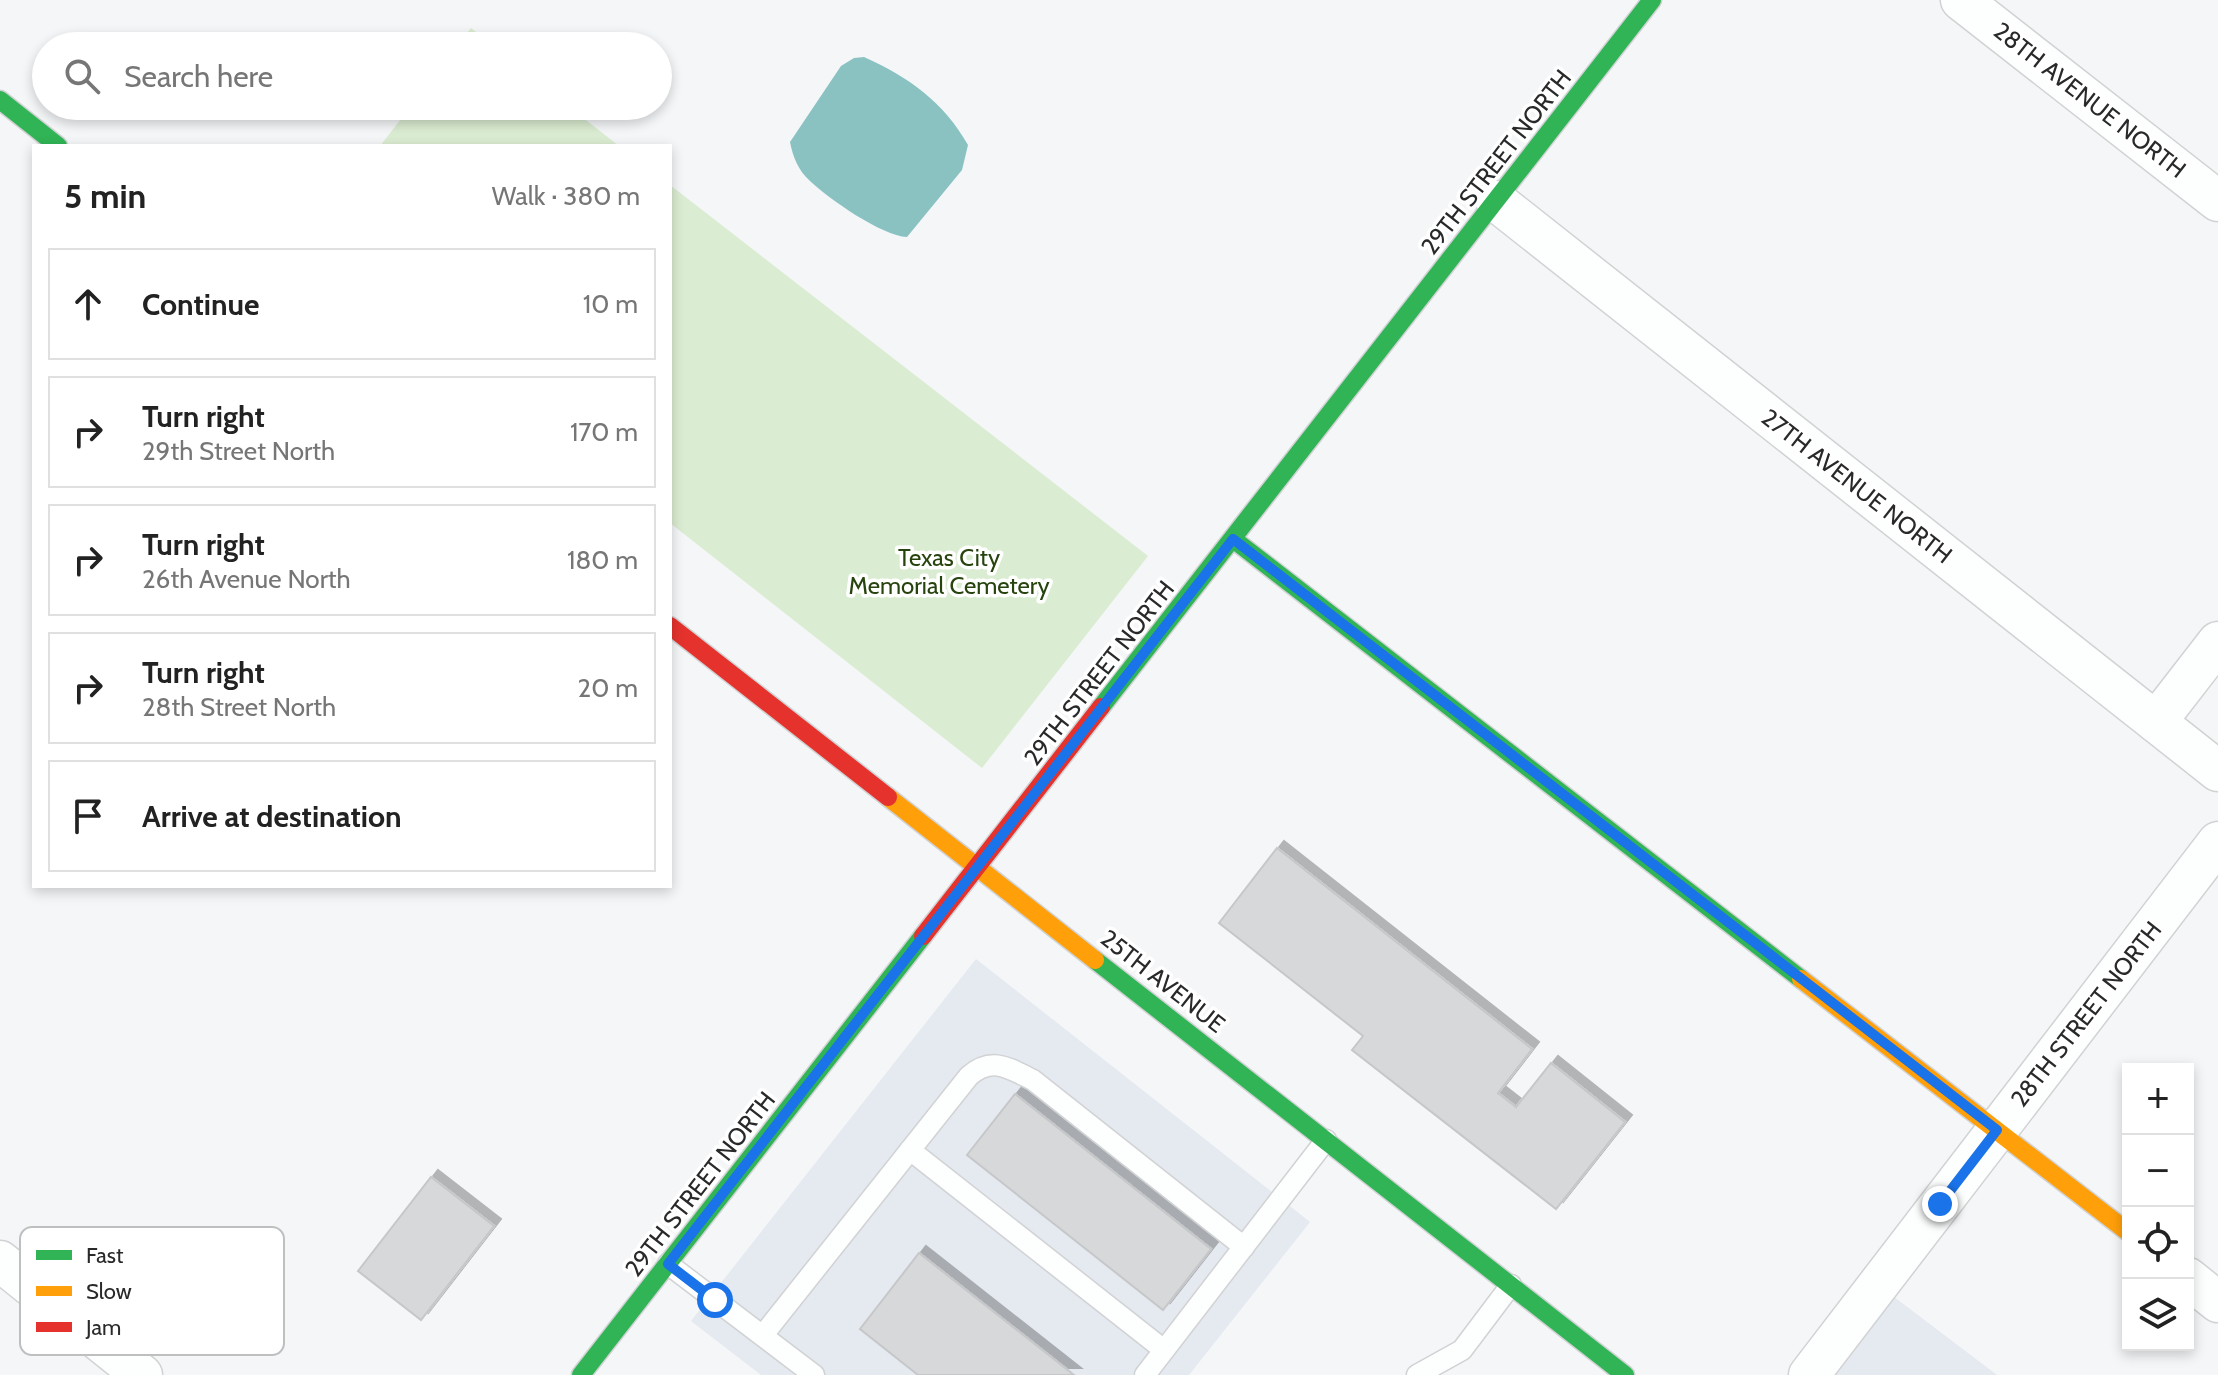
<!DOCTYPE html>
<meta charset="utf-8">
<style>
:root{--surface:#fff;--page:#f2f2f2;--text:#222;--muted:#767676;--line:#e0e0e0}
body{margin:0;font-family:Cabin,sans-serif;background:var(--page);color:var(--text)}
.controls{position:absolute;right:24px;bottom:24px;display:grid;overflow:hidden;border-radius:0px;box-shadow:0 4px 12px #0003}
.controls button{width:72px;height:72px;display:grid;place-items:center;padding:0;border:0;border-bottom:2px solid var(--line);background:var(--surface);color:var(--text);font:40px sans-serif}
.stop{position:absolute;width:24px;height:24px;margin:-18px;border:6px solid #1a73e8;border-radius:50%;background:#fff}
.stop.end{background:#1a73e8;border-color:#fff;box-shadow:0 2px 8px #0008}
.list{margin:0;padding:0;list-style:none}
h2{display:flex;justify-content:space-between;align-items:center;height:104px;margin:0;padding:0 32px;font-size:34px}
h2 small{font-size:26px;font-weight:400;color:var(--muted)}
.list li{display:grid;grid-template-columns:52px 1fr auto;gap:24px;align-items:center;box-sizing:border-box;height:112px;margin:0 16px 16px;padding:0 16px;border:2px solid var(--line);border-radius:0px}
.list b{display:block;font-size:30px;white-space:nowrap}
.list p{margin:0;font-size:26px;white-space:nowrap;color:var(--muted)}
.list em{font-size:26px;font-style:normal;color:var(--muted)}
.icon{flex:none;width:44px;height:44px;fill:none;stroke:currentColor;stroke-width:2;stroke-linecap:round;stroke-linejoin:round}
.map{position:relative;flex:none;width:2218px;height:1375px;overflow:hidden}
.search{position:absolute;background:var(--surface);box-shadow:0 4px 12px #0003;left:32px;top:32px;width:640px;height:88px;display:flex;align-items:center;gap:20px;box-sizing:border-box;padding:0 28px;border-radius:44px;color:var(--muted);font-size:30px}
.panel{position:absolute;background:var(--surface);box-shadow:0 4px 12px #0003;left:32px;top:144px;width:640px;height:744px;border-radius:0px}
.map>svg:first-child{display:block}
.built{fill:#e5e9f0}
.green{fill:#daecd1}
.water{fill:#8ac2c2}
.building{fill:#d7d8da;stroke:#c6c7c9;stroke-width:2;filter:url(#shadow)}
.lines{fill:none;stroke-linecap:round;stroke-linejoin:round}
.lane-casing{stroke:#d1d2d4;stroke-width:23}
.street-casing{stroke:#d1d2d4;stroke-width:43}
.fast-casing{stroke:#d1d2d4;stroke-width:21}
.slow-casing{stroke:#d1d2d4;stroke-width:21}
.jam-casing{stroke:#d1d2d4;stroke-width:21}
.lane{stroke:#fdfefe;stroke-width:20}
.street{stroke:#fdfefe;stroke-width:40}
.fast{stroke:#30b455;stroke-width:18}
.slow{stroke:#ff9f0a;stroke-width:18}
.jam{stroke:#e5322d;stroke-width:18}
.route{stroke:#1a73e8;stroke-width:10}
.labels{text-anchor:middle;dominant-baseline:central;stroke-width:7;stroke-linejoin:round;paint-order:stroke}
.street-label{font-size:24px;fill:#28292b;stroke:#fff}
.park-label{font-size:24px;fill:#27430e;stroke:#fff}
.key{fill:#fff;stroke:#bebfbf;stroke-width:2}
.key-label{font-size:22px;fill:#28292b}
</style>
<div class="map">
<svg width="2218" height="1375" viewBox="0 0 2218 1375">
<defs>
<filter id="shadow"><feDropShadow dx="7" dy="-7" stdDeviation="0" flood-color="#0004"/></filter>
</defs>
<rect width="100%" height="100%" fill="#f4f6f8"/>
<g class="built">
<polygon points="976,959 1310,1222 1189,1375 761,1375 691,1321"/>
<polygon points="1894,1297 1997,1375 1834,1375"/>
</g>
<g class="green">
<polygon points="471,28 493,46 457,46"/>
<polygon points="411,106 568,106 619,146 380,146"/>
<polygon points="670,185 1148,556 982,768 670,523"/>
</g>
<path class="water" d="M864,57C907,76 944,102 968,145L962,170L907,237C882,236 829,199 810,181C798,170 793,157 790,142L841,66L854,58Z"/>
<g class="building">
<polygon points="1277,848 1532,1049 1498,1093 1516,1107 1551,1063 1625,1122 1556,1209 1352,1050 1363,1036 1219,923"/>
<polygon points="1015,1094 1211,1249 1163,1310 967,1155"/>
<polygon points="431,1177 494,1226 421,1320 358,1271"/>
<polygon points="919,1253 1074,1375 918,1375 860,1329"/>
</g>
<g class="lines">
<g class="lane-casing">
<g id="lane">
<polyline points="910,1150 1164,1350"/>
<polyline points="668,1264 814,1375"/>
<path d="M763,1335L969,1076C992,1056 1009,1068 1033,1080L1244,1247"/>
<polyline points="1145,1375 1326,1140"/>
<polyline points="1417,1375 1462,1350 1511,1285"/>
</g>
</g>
<g class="street-casing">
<g id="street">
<polyline points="1961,0 2218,201"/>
<polyline points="1496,201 2218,771"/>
<polyline points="2156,722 2218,642"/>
<polyline points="0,1261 142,1375"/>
<polyline points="2188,1278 2218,1302"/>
<polyline points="1809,1375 2218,842"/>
</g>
</g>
<g class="fast-casing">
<g id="fast">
<polyline points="0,100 58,146"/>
<polyline points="1233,539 1801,979"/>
<polyline points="1101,707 1652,0"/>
<polyline points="1095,960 1625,1375"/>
<polyline points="581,1375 923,936"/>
</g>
</g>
<g class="slow-casing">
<g id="slow">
<polyline points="888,797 1095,960"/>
<polyline points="1801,979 2128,1232"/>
</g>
</g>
<g class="jam-casing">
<g id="jam">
<polyline points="670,626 888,797"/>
<polyline points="923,936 1101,707"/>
</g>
</g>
<use href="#lane" class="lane"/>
<use href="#street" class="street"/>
<use href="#fast" class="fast"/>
<use href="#slow" class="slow"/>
<use href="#jam" class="jam"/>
</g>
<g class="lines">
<polyline class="route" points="715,1300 668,1264 1233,539 1997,1130 1940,1204"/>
</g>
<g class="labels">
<g class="street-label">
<text transform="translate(2090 100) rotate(38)">28TH AVENUE NORTH</text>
<text transform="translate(1496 162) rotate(-52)">29TH STREET NORTH</text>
<text transform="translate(1857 486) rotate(38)">27TH AVENUE NORTH</text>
<text transform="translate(1099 673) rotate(-52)">29TH STREET NORTH</text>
<text transform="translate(1163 981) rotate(38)">25TH AVENUE</text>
<text transform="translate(2086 1014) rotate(-52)">28TH STREET NORTH</text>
<text transform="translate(700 1184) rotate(-52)">29TH STREET NORTH</text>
</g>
<g class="park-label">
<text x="949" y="557">Texas City<tspan x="949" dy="28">Memorial Cemetery</tspan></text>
</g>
</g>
<rect x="20" y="1227" width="264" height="128" rx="12" class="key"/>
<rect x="36" y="1250" width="36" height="10" fill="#30b455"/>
<rect x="36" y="1286" width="36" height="10" fill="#ff9f0a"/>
<rect x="36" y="1322" width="36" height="10" fill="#e5322d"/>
<g class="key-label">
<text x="86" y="1263">Fast</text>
<text x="86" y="1299">Slow</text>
<text x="86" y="1335">Jam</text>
</g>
</svg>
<div class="controls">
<button>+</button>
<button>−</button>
<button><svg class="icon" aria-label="locate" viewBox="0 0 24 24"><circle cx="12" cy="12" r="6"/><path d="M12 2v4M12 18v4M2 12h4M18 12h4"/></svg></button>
<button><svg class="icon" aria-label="layers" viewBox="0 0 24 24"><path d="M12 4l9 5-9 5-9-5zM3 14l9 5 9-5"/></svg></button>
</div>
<div class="stop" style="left:715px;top:1300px"></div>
<div class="stop end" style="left:1940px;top:1204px"></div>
<div class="search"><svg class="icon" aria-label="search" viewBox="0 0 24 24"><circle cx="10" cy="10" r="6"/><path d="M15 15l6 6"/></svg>Search here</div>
<section class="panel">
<h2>5 min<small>Walk · 380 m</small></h2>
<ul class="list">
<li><svg class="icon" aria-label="ahead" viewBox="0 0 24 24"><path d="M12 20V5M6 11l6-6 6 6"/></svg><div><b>Continue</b></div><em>10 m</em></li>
<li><svg class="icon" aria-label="right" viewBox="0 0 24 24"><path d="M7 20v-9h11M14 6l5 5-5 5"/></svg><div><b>Turn right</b><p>29th Street North</p></div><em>170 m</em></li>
<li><svg class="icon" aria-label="right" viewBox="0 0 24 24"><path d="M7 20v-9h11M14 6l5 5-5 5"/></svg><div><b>Turn right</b><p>26th Avenue North</p></div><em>180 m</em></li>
<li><svg class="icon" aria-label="right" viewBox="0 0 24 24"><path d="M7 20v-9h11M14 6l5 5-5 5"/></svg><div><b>Turn right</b><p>28th Street North</p></div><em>20 m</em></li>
<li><svg class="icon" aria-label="arrive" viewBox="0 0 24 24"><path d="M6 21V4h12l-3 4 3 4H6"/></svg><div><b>Arrive at destination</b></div></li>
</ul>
</section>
</div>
